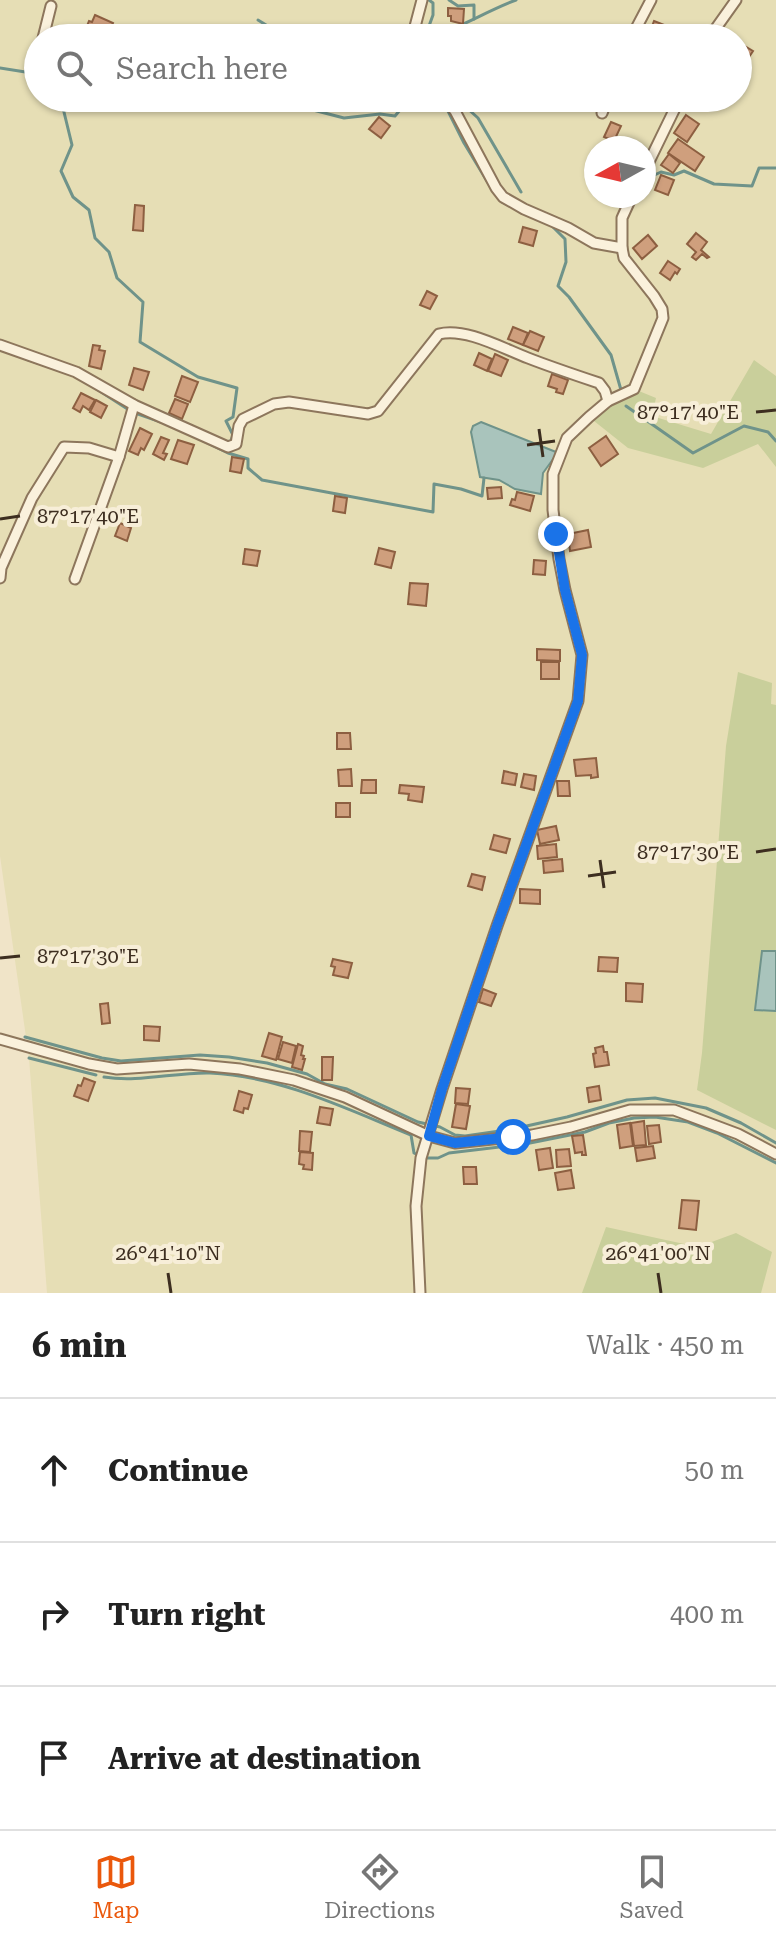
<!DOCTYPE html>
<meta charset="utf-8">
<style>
:root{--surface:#fff;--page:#f2f2f2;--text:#222;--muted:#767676;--line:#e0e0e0;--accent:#ea580c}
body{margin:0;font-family:"Roboto Serif",serif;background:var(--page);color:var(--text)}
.compass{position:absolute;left:584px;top:136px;width:72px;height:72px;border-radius:50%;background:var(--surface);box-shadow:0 2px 6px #0004;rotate:262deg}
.stop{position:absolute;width:24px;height:24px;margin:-18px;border:6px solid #1a73e8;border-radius:50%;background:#fff}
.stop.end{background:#1a73e8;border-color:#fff;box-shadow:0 2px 8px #0008}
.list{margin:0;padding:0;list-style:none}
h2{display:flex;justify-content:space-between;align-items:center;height:104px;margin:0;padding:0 32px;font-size:34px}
h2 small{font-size:26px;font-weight:400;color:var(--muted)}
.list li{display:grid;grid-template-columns:52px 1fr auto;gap:24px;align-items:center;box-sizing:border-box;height:144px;padding:0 32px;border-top:2px solid var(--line)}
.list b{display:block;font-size:30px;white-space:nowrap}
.list em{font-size:26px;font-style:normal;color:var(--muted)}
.icon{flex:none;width:44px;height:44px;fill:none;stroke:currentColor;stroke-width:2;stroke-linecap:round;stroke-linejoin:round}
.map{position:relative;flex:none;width:776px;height:1293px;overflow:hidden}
.search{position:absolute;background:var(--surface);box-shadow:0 2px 6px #0004;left:24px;right:24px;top:24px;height:88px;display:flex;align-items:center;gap:20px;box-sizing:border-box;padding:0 28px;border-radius:44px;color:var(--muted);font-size:30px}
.sheet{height:536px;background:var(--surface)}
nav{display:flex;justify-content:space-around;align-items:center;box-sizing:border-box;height:112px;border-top:2px solid var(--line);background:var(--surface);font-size:22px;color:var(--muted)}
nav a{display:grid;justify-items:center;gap:4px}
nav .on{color:var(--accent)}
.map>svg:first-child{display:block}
.farmland{fill:#e6deb5;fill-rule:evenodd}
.green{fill:#c9cf9b}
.water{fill:#a9c4bc;stroke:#6f938a;stroke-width:2}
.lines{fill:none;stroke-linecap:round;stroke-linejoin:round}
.stream{stroke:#6f938a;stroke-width:3}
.building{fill:#cf9f7d;stroke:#8d5f41;stroke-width:2}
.minor-casing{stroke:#8d765c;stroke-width:13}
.minor{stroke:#faf1dc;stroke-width:9}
.route{stroke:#1a73e8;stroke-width:10}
.ticks{fill:none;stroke:#3d2e20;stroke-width:3}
.ticks-label{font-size:20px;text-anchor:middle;fill:#3d2e20;stroke:#f7eed8;stroke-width:8;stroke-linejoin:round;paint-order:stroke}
</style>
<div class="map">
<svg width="776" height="1293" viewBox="0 0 776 1293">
<rect width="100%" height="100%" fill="#f0e4c8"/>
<path class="farmland" d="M0,0H776V1293H47L29,1058L0,856ZM38,38H738V98H38ZM596,148H644V196H596Z"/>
<g class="green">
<polygon points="754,360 776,376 776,467 758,444 703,468 628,448 589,417 634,389 656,398 652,416 711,434"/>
<polygon points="738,672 772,683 771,704 776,705 776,1130 697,1090 702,1053 726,746"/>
<polygon points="606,1227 698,1247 736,1233 772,1252 761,1293 582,1293"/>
</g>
<g class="water">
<polygon points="481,422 556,452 556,455 543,473 541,494 515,489 499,480 480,477 471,432 473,426"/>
<polygon points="762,951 776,951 776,1011 755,1010"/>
</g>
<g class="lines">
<g class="stream">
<polyline points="449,0 458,6 474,5 474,19"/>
<polyline points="258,20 287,38"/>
<polyline points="429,26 433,15 433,3 429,0"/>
<path d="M447,38L445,32C470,22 492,9 516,0"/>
<polyline points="0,68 38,74"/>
<polyline points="58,98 63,108 72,145 61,171 73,197 89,210 95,238 109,252 117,278 143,302 140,342 198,377 237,388 233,417 226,421 233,435 231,441 224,442"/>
<polyline points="315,98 313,110 344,118 380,114 395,116 410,98"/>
<polyline points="456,98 478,118 521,192"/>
<polyline points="443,101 464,143 490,186"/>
<polyline points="648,178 661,172 674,175 684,171 714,184 752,186 759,168 776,168"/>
<polyline points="499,198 502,202 512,207"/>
<polyline points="552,226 565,239 566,262 558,286 569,297 611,355 621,390"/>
<polyline points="26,359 64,372"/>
<polyline points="92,386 129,410"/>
<polyline points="626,406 693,453 744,426 768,432 776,441"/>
<polyline points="138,414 161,422"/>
<polyline points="193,436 228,453 248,459 248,468 262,480 433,512 434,484 461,489 482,496 484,478"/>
<polyline points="25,1037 102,1058 121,1061 200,1055 229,1057 267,1063 307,1074 325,1084 347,1089 418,1122 440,1127 455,1135 465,1136 513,1129 567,1117 627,1100 655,1098 706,1108 741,1123 776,1143"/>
<polyline points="29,1058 96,1075"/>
<path d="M104,1077C139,1083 175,1072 210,1073C280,1076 347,1109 411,1135L414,1153L418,1155"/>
<polyline points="427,1158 438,1158 449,1153 525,1144 585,1132 609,1123 634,1118 655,1117 688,1122 717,1133 776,1163"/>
</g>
</g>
<g class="building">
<polygon points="448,8 464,9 463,24 451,21 451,16 448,16"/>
<polygon points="95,15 113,23 108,35 87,26 89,21 92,22"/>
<polygon points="654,21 672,28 668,38 650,32"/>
<polygon points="738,42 753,51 743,66 738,63"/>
<polygon points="686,115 699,124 687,142 674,133"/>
<polygon points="379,117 390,126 381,138 369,129"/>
<polygon points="611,122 621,126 614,141 604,137"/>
<polygon points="678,139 704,157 695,171 668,153"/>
<polygon points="669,154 680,163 673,173 661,165"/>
<polygon points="661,175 674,180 668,195 655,190"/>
<polygon points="135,205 144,206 143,231 133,230"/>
<polygon points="523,227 537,231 533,246 519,242"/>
<polygon points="696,233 707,242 701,250 709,257 707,258 702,254 696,260 692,257 696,252 687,244"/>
<polygon points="648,235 657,246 642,259 633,248"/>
<polygon points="668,261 680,269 677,274 675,272 670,280 660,273"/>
<polygon points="427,291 437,296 430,309 420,305"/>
<polygon points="513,327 528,333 523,345 508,339"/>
<polygon points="530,331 544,337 538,351 523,345"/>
<polygon points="93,345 100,346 99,350 105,351 101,369 89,366"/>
<polygon points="479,353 492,359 487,371 474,365"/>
<polygon points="495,354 508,360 501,376 488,371"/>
<polygon points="134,368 149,372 143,390 129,385"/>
<polygon points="552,374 568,380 563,394 556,392 557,389 548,386"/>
<polygon points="182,376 198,382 190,402 175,396"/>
<polygon points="81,393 95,400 89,410 83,406 80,412 73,408"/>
<polygon points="175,399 188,404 182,419 169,413"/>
<polygon points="96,400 107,406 101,418 90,412"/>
<polygon points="140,428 152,434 144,450 141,448 138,455 129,451"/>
<polygon points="606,436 618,454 601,466 589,448"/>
<polygon points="161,437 169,440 163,453 167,454 164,460 153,454"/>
<polygon points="178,440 194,445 187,464 171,459"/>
<polygon points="232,457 244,459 241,473 230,471"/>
<polygon points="501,487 502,498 488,499 487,488"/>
<polygon points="517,492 534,496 530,511 510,505 512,499 515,500"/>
<polygon points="335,496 347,498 345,513 333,511"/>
<polygon points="120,523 131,528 127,541 115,536"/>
<polygon points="588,530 591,547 570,551 568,534"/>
<polygon points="379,548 395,552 391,568 375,564"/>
<polygon points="245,549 260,551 257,566 243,564"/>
<polygon points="534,560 546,561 545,575 533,574"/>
<polygon points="410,583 428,584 426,606 408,604"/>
<polygon points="537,649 560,650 560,661 537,660"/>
<rect x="541" y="662" width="18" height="17"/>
<polygon points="337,733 350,733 351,749 337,749"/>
<polygon points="596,758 598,777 591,778 591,775 576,776 574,760"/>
<polygon points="351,769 352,786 339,786 338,770"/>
<polygon points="504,771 517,774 515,785 502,783"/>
<polygon points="524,774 536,776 534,790 521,787"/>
<polygon points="362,780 376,780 376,793 361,793"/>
<polygon points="557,781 569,781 570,796 558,796"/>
<polygon points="400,785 424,787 422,802 408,800 409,794 399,793"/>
<rect x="336" y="803" width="14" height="14"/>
<polygon points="556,826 559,840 540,844 537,830"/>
<polygon points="494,835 510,839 506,853 490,849"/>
<polygon points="556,844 557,857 538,859 537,846"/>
<polygon points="562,859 563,871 544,873 543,861"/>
<polygon points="472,874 485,877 482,890 468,886"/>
<polygon points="520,889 540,890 540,904 520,903"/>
<polygon points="599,957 618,958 617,972 598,971"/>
<polygon points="333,959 352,963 348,978 333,975 335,967 331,966"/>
<polygon points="626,983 643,984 642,1002 626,1001"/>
<polygon points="483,989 496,994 491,1006 479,1002"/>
<polygon points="108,1003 110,1023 102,1024 100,1004"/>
<polygon points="144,1026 160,1027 159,1041 144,1040"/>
<polygon points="269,1033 282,1037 276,1060 262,1056"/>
<polygon points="283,1042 296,1046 292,1063 278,1059"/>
<polygon points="298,1044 303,1046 301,1055 304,1056 303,1059 305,1059 302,1070 292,1067"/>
<polygon points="603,1046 604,1052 607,1052 609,1065 595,1067 593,1054 596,1053 595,1048"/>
<polygon points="322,1057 333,1057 332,1080 322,1080"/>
<polygon points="84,1078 95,1082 88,1101 74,1096 78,1085 81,1086"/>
<polygon points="599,1086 601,1100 589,1102 587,1088"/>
<polygon points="456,1088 470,1089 468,1104 455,1103"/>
<polygon points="239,1091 252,1095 248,1109 244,1108 243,1113 234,1110"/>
<polygon points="456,1104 470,1106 466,1129 452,1127"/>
<polygon points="320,1107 333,1109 330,1125 317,1123"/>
<polygon points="644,1121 646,1145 634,1146 631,1123"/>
<polygon points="630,1123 633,1146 620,1148 617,1125"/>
<polygon points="659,1125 661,1142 649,1144 647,1126"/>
<polygon points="300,1131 312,1132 310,1152 299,1151"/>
<polygon points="583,1135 586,1155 582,1155 582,1152 575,1153 572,1136"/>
<polygon points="653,1146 655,1158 637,1161 635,1148"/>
<polygon points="550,1148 553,1168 539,1170 536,1150"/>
<polygon points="569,1149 571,1166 557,1167 556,1150"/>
<polygon points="300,1152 313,1153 312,1170 303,1169 304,1165 299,1164"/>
<polygon points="463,1167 476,1167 477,1184 464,1184"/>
<polygon points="571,1170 574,1188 558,1190 555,1173"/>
<polygon points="682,1200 699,1201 696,1230 679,1228"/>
</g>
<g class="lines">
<g class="minor-casing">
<g id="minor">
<polyline points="43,38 51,6"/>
<polyline points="412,38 422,0"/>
<polyline points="631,38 651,0"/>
<polyline points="709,38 736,0"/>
<polyline points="36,67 38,59"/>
<polyline points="445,98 455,111 496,188 503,197 524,209 568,228 594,243 622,248"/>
<polyline points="602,113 608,98"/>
<polyline points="644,172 680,98"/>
<path d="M0,345L76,372L134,405L228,447L236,444L239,426L243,419L274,404L289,402L368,414L378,411L439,334C465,327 504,349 528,358C551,367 575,375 599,383L605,391L608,401"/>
<polyline points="0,578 1,568 32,498 64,447 89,448 119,457 134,405"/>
<polyline points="75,579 119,457"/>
<polyline points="0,1039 89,1064 117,1069 189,1064 240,1069 294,1080 345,1097 429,1136 455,1143 532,1135 571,1127 630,1110 674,1110 738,1134 776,1154"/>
<polyline points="420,1293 416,1206 421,1158 442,1089 497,926 578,701 582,655 565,590 559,559 553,510 553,474 567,438 589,417 608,401 634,389 663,318 662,309 654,296 624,258 622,248 622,218 632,196"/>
</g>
</g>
<use href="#minor" class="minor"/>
</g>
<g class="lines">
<polyline class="route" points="513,1137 455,1143 429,1136 442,1089 497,926 578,701 582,655 565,590 556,534"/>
</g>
<path class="ticks" d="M756,412L776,410M539,429L543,457M527,445L555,441M0,519L20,516M756,852L776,849M600,860L604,888M588,876L616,872M0,958L20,956M168,1273L171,1293M658,1273L661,1293"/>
<g class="ticks-label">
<text x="688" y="419">87°17'40"E</text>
<text x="88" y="523">87°17'40"E</text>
<text x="688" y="859">87°17'30"E</text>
<text x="88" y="963">87°17'30"E</text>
<text x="168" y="1260">26°41'10"N</text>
<text x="658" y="1260">26°41'00"N</text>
</g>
</svg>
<svg class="compass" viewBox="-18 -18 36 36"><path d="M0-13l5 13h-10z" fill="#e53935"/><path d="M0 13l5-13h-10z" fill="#767676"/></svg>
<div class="stop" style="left:513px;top:1137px"></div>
<div class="stop end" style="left:556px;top:534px"></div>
<div class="search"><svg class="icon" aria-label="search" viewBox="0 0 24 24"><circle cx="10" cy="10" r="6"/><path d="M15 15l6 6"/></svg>Search here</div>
</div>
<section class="sheet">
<h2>6 min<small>Walk · 450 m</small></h2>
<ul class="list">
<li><svg class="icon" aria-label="ahead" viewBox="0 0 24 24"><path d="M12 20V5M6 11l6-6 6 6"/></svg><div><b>Continue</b></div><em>50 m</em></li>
<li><svg class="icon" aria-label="right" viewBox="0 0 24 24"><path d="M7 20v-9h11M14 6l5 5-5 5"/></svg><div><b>Turn right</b></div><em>400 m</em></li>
<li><svg class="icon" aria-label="arrive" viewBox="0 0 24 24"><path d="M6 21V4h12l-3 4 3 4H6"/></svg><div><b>Arrive at destination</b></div></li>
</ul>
</section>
<nav>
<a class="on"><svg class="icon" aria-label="map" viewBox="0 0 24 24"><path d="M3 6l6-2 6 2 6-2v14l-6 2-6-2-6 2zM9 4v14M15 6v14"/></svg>Map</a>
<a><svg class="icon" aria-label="directions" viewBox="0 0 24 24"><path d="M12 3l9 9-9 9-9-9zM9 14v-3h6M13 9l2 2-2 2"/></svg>Directions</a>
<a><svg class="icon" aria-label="saved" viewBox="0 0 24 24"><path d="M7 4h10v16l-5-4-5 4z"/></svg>Saved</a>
</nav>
